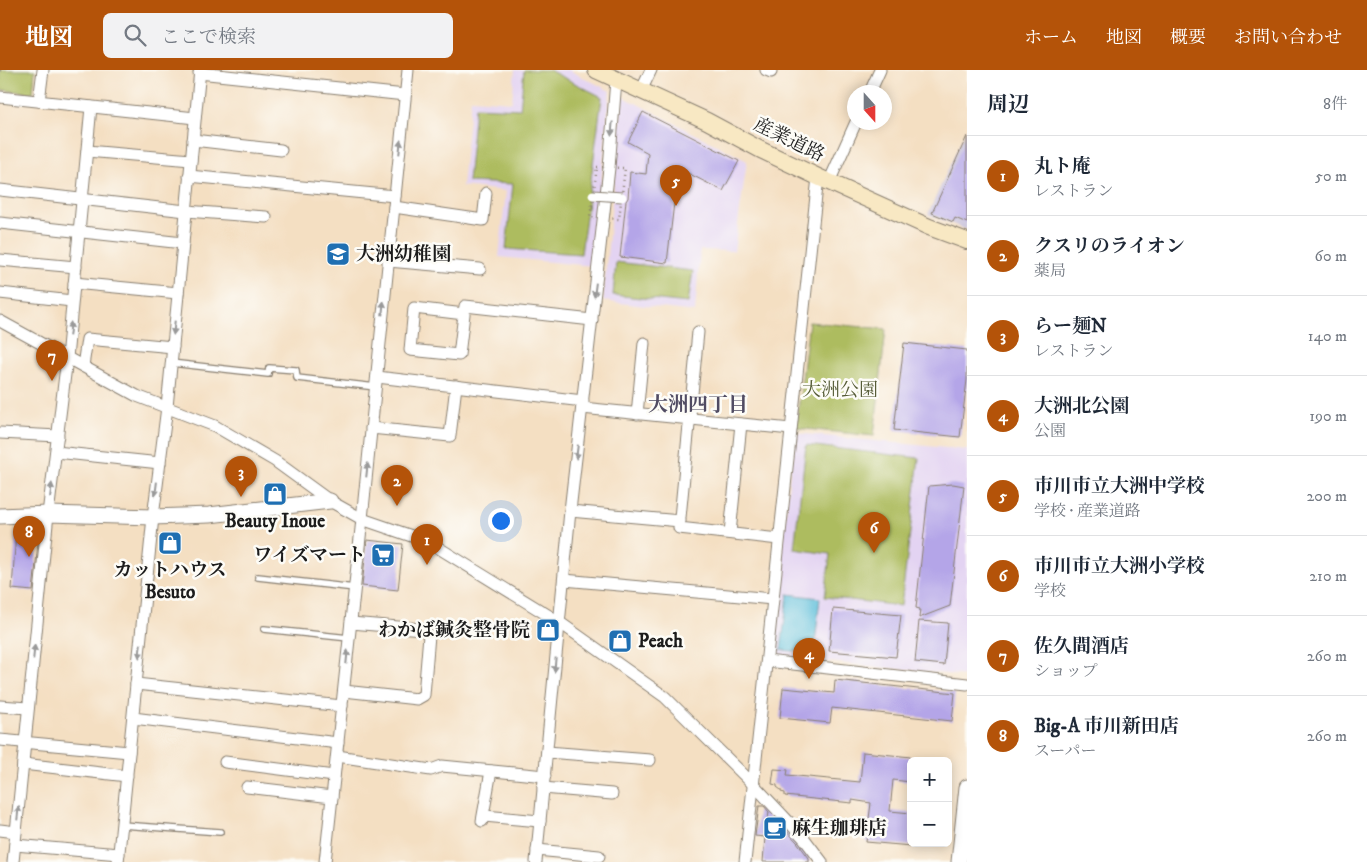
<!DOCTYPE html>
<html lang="ja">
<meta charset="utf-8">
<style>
:root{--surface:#fff;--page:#f2f2f3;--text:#1f2937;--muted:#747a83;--line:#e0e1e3;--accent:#b45309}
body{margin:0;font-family:"IM FELL DW Pica","Noto Serif JP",serif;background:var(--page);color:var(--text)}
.controls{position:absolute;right:15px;bottom:15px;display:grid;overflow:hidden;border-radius:8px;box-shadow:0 2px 12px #0003}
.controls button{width:45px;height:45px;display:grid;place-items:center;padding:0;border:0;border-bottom:1px solid var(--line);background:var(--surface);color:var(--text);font:25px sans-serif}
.compass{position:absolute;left:847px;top:15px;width:45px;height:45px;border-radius:50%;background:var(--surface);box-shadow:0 2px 12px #0003;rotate:159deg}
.you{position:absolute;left:500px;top:450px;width:18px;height:18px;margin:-12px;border:4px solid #fff;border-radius:50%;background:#1a73e8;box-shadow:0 0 0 8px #1a73e833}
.badge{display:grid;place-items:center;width:32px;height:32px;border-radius:50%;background:var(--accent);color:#fff;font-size:16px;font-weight:700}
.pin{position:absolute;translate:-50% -41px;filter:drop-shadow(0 1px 2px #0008)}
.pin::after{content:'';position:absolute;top:26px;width:18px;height:15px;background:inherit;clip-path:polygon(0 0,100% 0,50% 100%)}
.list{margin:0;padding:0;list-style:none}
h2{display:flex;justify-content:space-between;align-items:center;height:65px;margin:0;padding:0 20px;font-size:21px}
h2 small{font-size:16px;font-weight:400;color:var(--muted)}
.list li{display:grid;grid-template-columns:32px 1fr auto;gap:15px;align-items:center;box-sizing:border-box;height:80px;padding:0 20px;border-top:1px solid var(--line)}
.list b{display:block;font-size:19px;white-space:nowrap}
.list p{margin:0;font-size:16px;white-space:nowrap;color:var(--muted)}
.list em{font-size:16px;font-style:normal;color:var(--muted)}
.icon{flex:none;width:28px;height:28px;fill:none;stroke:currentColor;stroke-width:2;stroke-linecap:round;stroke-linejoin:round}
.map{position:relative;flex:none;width:967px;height:792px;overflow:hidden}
header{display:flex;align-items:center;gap:30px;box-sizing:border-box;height:70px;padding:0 25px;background:var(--accent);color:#fff}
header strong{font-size:24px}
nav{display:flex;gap:28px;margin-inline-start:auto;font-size:18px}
.search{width:350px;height:45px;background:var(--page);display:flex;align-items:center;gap:12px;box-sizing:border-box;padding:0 18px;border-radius:8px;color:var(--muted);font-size:19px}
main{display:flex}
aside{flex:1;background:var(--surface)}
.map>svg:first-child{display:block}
.built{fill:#e3d3f2}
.industrial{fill:#c6c0da}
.green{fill:#adbc5f;stroke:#646c3e}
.water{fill:#5cbeda;stroke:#3c6d7b}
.building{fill:#b4a5e8}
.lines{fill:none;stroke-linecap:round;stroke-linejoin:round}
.service-casing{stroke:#887e6f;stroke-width:8}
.minor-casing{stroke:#887e6f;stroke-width:13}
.tertiary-casing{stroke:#887e6f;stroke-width:17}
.secondary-casing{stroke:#887e6f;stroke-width:18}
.path{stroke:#887e6f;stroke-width:2.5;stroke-dasharray:1 4;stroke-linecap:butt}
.service{stroke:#fff;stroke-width:5.5}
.minor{stroke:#fff;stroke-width:11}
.tertiary{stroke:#fff;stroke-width:15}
.secondary{stroke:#f8e8c3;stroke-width:16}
.pedestrian-bridge-casing{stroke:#887e6f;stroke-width:11;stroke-linecap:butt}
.pedestrian-bridge{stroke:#fff;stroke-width:9}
.oneway{fill:#999}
.labels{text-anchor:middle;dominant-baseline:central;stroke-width:5;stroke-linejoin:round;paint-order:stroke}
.street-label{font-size:19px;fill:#1c1c1c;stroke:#fdfcf7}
.poi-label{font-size:19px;font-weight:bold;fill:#1c1c1c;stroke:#fdfcf7;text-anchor:start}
.park-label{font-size:19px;fill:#565c37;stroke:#fdfcf7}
.neighbourhood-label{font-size:20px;font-weight:bold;fill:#514c63;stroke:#fdfcf7}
</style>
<header>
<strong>地図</strong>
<div class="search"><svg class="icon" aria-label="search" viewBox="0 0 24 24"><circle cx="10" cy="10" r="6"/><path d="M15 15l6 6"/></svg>ここで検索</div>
<nav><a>ホーム</a><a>地図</a><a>概要</a><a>お問い合わせ</a></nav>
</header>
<main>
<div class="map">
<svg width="967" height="792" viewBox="0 0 967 792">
<rect width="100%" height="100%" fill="#fdfcf7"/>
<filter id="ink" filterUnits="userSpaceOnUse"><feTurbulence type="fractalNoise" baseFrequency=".02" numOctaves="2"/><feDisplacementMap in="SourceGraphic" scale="10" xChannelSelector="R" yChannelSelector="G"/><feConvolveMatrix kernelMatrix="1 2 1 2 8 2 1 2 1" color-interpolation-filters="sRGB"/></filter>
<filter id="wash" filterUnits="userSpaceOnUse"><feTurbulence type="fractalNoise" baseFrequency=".0096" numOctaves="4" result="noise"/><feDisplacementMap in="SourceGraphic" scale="20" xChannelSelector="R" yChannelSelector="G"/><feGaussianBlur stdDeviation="1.12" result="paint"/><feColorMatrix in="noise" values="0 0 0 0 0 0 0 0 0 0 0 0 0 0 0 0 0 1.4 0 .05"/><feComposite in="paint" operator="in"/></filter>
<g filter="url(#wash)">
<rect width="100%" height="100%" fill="#f4dfc2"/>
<g class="built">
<polygon points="515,0 569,0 610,21 593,196 499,187 506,121 462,116 471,29 512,32"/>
<polygon points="622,26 747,91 734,181 700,180 695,242 603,231"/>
<polygon points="794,363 967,380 967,606 771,586"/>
</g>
<polygon class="industrial" points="967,58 967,160 928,144"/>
<g class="green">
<polygon points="0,0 35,0 33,23 0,20"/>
<polygon points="524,0 549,0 602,27 581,184 506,179 513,114 468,112 475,37 520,39"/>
<polygon points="616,192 693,201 688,233 613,225"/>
<polygon points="809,252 886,259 874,366 796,358"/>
<polygon points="806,375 919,388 901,536 825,527 830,484 794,479"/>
</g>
<polygon class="water" points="788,524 820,528 814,583 781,580"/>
<g id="blocks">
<g class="building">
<polygon points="643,42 739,91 723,121 678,98 667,193 620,187 626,131 628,128 630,102 646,104 648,83 628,72"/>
<polygon points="967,66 967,153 955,148 953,152 932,143"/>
<polygon points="904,273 967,280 967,310 960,367 894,360"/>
<polygon points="953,414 964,416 950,536 919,548 920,539 916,538 929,416"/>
<polygon points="16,462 39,463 33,521 12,519"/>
<polygon points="367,470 403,474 398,520 362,516"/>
<polygon points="833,539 901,545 896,587 829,581"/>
<polygon points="919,551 948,553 944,595 915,592"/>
<polygon points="835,610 955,623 952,651 832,638 830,653 780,648 783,618 834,623"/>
<polygon points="863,682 911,687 911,712 893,710 890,741 911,743 911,776 866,772 871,733 852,730 852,733 785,726 785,723 781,722 781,720 777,717 777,715 772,714 774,699 788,700 787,705 860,712"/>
<polygon points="759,736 764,736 769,742 768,749 776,750 777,756 782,756 797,772 809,788 809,792 763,792 765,767 755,766"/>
</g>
</g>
</g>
<g filter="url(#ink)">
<use href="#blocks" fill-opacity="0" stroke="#887e6f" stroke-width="1"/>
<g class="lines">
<g class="service-casing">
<g id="service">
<polyline points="171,293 268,304 269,298 296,300 297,308 376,317"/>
<polyline points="258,507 355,518"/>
<polyline points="264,559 349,568"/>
<polyline points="122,755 220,762"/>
</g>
</g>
<g class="minor-casing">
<g id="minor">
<polyline points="766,0 771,2"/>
<polyline points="199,3 405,25"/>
<polyline points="641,21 651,0"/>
<polyline points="870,22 880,0"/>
<polyline points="0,27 195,48"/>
<polyline points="39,31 43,0"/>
<polyline points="193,70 281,80"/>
<polyline points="87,81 191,90"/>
<polyline points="189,106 395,126"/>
<polyline points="829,112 856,52"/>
<polyline points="0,120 186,141 266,147"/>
<polyline points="394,137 483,150 486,123"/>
<polyline points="0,153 183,173"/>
<polyline points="0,190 76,197"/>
<polyline points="388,191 480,199"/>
<polyline points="74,213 178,223"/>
<polyline points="0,223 72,231"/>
<polyline points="464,244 414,238 410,280 459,285 465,236 592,250"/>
<polyline points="0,251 137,326 215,356 275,391 330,431 362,449 429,472 559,552 665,627 754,715 803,767 822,792"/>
<polyline points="698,262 679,458 779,469"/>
<polyline points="83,296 87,269 173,277"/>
<polyline points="377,307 583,331"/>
<polyline points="582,338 791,359"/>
<polyline points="637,344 644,273"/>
<polyline points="371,358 450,366 456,316"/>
<polyline points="0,363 58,366"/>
<polyline points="56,382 160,393"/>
<polyline points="570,441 680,451"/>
<polyline points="730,463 741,354"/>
<polyline points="564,510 773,529"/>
<polyline points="767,591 967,614"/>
<polyline points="136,614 342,636"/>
<polyline points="344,621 417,629 424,625 429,565 422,559 351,553"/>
<polyline points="0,636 28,638"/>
<polyline points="133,648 338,673"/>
<polyline points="0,670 129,682"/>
<polyline points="547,682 650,690"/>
<polyline points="337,686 431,700 442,696 545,706"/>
<polyline points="225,692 334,706"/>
<polyline points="23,694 127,706"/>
<polyline points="247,717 332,727"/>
<polyline points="543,718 612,724"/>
<polyline points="484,746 540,751"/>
<polyline points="482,751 491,701"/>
<polyline points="0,760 16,762"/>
<polyline points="15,775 119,784"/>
<polyline points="537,780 599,786"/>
<polyline points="13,792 48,444 67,288 91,37"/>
<polyline points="118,792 153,447 167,337 200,0"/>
<polyline points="325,792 362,449 408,0"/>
<polyline points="536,792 570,441 609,98 616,10"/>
<polyline points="745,792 818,107"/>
</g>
</g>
<g class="tertiary-casing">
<g id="tertiary">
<polyline points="0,446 48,444 153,447 209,445 330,431"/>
<polyline points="959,792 967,717"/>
</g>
</g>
<g class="secondary-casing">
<polyline id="secondary" points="596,0 707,51 761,80 818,107 929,157 967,171"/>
</g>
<g class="path">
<polyline points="0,0 1,0"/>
<polygon points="597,97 625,98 619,149 590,147"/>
</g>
<use href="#service" class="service"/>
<use href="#minor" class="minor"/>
<use href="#tertiary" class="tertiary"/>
<use href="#secondary" class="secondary"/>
<g class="pedestrian-bridge-casing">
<polyline id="pedestrian-bridge" points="593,125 622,127"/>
</g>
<use href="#pedestrian-bridge" class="pedestrian-bridge"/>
</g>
<defs><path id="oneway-solid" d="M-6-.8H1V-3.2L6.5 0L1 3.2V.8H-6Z" transform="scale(1.25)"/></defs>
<g class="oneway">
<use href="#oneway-solid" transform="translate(612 59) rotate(95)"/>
<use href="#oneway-solid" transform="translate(400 77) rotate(-84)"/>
<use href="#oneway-solid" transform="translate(595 220) rotate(97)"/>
<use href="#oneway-solid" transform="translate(383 238) rotate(-84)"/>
<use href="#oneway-solid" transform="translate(174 258) rotate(96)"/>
<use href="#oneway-solid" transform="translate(70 259) rotate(-84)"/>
<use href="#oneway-solid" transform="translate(577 382) rotate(97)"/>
<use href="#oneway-solid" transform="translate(367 400) rotate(-84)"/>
<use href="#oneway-solid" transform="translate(156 419) rotate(97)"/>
<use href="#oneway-solid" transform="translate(51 420) rotate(-83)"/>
<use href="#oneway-solid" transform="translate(140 581) rotate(96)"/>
<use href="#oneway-solid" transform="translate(34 582) rotate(-84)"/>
<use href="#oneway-solid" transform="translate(347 587) rotate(-84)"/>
<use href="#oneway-solid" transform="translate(555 595) rotate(95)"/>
<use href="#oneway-solid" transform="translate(18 743) rotate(-84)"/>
</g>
</g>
<defs>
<g id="school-square" transform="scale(1.25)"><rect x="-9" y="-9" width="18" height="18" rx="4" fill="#1f6fb2" stroke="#fdfcf7"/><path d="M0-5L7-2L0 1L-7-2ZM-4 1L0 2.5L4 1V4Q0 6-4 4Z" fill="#fff"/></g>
<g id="shop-square" transform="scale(1.25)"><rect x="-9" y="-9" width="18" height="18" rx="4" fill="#1f6fb2" stroke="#fdfcf7"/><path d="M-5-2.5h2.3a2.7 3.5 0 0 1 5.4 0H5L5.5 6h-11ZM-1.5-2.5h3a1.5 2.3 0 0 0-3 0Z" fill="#fff"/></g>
<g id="supermarket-square" transform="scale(1.25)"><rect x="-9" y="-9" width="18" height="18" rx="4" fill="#1f6fb2" stroke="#fdfcf7"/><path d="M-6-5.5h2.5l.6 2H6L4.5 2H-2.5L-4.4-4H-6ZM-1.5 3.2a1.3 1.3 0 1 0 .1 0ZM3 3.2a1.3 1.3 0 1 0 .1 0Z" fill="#fff"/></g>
<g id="cafe-square" transform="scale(1.25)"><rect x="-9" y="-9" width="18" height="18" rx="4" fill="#1f6fb2" stroke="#fdfcf7"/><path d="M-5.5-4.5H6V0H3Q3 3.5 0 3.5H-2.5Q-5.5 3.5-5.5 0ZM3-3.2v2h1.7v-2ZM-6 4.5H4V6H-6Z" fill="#fff"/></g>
</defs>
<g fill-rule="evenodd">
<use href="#school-square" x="338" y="184"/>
<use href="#shop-square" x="275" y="424"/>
<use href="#shop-square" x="170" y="473"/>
<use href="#supermarket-square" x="383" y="485"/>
<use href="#shop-square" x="548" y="560"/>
<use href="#shop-square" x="620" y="571"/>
<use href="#cafe-square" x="775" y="758"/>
</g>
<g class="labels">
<g class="street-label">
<text transform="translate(789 70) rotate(26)">産業道路</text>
</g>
<g class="poi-label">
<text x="356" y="184">大洲幼稚園</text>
<text x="275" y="451" text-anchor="middle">Beauty Inoue</text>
<text x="366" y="485" text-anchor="end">ワイズマート</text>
<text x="170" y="500" text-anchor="middle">カットハウス<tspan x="170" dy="22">Besuto</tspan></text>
<text x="530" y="560" text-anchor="end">わかば鍼灸整骨院</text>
<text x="638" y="571">Peach</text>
<text x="792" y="758">麻生珈琲店</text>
</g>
<g class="park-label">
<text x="840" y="320">大洲公園</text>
</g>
<g class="neighbourhood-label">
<text x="698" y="335">大洲四丁目</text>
</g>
</g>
</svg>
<div class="controls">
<button>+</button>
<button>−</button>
</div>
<svg class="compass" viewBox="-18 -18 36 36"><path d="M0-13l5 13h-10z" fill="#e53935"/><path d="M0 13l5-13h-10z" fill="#747a83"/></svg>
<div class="you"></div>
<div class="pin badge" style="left:427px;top:495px">1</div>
<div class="pin badge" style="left:397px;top:436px">2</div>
<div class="pin badge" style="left:241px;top:427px">3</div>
<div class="pin badge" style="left:809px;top:609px">4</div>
<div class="pin badge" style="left:676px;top:136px">5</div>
<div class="pin badge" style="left:874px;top:483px">6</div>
<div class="pin badge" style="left:52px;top:311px">7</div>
<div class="pin badge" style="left:29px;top:487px">8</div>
</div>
<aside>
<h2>周辺<small>8件</small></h2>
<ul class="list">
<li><span class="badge">1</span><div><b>丸ト庵</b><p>レストラン</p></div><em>50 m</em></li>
<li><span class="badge">2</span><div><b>クスリのライオン</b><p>薬局</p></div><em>60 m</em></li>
<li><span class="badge">3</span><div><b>らー麺N</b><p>レストラン</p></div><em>140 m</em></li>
<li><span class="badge">4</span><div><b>大洲北公園</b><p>公園</p></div><em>190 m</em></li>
<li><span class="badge">5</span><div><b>市川市立大洲中学校</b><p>学校 · 産業道路</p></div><em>200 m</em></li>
<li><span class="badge">6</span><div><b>市川市立大洲小学校</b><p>学校</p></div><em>210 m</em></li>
<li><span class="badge">7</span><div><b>佐久間酒店</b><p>ショップ</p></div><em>260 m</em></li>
<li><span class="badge">8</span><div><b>Big-A 市川新田店</b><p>スーパー</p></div><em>260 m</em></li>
</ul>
</aside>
</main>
